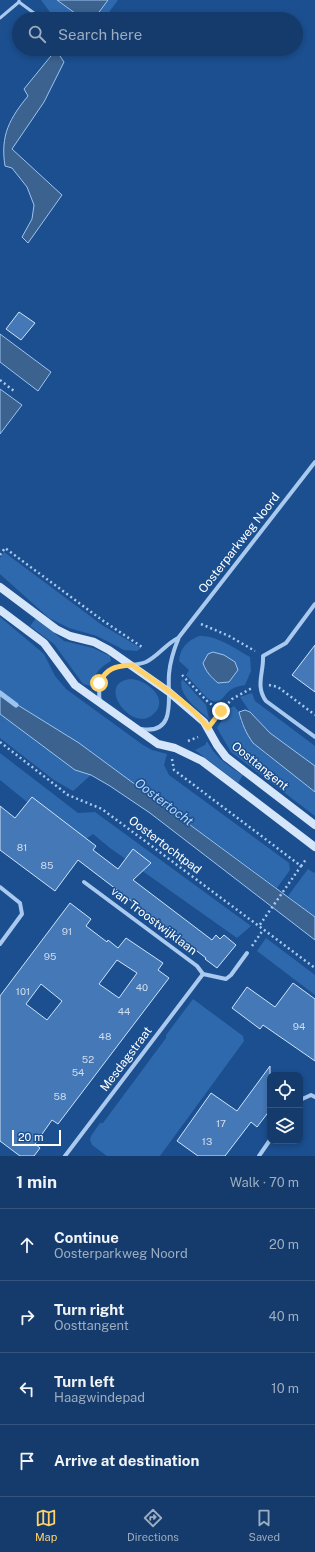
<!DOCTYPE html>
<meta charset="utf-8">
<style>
:root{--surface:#143b6b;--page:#214673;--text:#f1f3f6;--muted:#9dadc1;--line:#33557e;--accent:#ffd166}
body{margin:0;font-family:"Public Sans",sans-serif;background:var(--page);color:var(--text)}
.controls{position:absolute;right:12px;bottom:12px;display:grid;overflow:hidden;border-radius:8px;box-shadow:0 2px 6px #0003}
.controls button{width:36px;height:36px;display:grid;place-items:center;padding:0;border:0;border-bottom:1px solid var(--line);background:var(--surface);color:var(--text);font:20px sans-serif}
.scale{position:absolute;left:12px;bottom:10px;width:49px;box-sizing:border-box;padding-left:4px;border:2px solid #fff;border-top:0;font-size:11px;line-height:14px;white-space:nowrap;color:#fff;-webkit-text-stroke:3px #1b4f8f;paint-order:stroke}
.stop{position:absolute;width:12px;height:12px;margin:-9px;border:3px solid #ffd166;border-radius:50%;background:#fff}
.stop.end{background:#ffd166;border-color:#fff;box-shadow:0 1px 4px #0008}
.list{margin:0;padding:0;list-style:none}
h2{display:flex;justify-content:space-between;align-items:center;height:52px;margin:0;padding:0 16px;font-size:17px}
h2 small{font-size:13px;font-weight:400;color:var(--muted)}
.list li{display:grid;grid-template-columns:26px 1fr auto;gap:12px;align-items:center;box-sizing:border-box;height:72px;padding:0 16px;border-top:1px solid var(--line)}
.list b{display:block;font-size:15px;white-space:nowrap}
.list p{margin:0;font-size:13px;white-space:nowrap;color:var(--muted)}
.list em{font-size:13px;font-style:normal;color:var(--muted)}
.icon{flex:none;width:22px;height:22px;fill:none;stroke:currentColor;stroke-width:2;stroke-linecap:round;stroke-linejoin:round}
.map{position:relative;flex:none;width:315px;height:1156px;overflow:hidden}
.search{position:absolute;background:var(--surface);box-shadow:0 2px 6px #0003;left:12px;right:12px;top:12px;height:44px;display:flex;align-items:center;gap:10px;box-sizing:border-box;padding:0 14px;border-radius:22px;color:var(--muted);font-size:15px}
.sheet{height:340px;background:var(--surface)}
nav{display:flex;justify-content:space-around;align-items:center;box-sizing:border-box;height:56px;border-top:1px solid var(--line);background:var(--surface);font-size:11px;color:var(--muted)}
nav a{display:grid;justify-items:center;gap:2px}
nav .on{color:var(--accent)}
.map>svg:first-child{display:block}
.green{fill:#2e69ad;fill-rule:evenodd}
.water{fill:#3c6290;stroke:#9cc4f0}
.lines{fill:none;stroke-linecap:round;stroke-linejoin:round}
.stream{stroke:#9cc4f0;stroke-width:5}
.building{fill:#4478b7;stroke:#cfe3fa;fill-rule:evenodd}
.path{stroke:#a9c9ee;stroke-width:2.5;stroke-dasharray:2 3;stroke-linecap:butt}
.lane{stroke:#a9c9ee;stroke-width:3}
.street{stroke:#a9c9ee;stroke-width:4}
.secondary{stroke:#d6e6fa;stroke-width:8}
.route{stroke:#ffd166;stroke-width:5}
.labels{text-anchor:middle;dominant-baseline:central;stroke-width:3;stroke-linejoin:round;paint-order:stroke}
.number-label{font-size:10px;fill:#d0dded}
.street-label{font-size:12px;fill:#fff;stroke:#1b4f8f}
.water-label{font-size:13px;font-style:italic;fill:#b5d3f5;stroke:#1b4f8f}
</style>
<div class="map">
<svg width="315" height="1156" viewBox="0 0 315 1156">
<rect width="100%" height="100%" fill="#1b4f8f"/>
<g class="green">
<polygon points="41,0 57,0 83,19 55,19"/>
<polygon points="108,0 118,0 104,19 94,19"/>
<polygon points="4,552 102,625 141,648 137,651 124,650 97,636 69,628 49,618 0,574 0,558"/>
<polygon points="0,617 44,654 55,676 66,689 143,745 152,750 167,754 164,765 169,775 289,863 290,870 277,888 79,743 0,694"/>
<path d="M36,618L64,641L93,648L110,656L111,661C97,670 97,671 91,686L83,684L54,644L30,626Z"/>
<path d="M199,636C217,635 234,648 250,657L251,671L245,685C240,686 234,687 229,691C222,697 221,707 207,698L186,675L189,670L179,661C180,648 187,641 199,636ZM224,655L223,682L218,683Z"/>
<path d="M131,679C148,680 172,701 151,716C130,731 95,682 131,679Z"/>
<path d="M182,679L206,705L209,719C198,709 177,695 182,679Z"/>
<polygon points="252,693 255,701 315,746 315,766 270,733 250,712 240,697"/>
<polygon points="234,706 239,712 241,723 265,753 315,792 315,816 231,752 217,728 228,710"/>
<polygon points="0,714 75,770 91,775 73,791 54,780 0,738"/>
<path d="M207,741C215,757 228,766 243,775L238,783L195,750L205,745Z"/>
<polygon points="0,753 78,813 95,812 251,926 237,938 110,848 93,834 79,844 0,780"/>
<polygon points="308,869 314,873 315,872 315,917 288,896"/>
<polygon points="266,938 315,975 315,995 257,951"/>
<polygon points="193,999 243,1036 244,1041 160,1156 107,1156 92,1145 90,1140 91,1136 100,1123 103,1123 166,1038 166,1035"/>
</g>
<g class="water">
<polygon points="57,0 108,0 94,19 83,19"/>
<path d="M55,51L60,56L64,62L44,102L12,149L62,195L28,243L22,237L32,219L34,205L27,187L12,168L5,166C0,135 10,118 28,96L24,89Z"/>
<polygon points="0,334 51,372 38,391 0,362"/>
<polygon points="0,389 22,405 0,434"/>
<path d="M213,652L224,655L235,662L238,670L229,682L218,683C211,677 206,672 203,663L208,654Z"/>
<polygon points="0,694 79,743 315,917 315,940 150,813 110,786 91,775 75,770 0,714"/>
<path d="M245,710L250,712L270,733L315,766V792L253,743C246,733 242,724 239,712Z"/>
</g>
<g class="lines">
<polyline class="stream" points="0,693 16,705"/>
</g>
<g class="building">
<polygon points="19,312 35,323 21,340 6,329"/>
<polygon points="315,645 315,692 292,675"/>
<polygon points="32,797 96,846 93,850 118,869 133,849 151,863 133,880 212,940 216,935 220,939 224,935 236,945 217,968 205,959 206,958 78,860 55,891 0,850 0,806 15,818"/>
<path d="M70,903L91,919L86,926L107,942L108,940L118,948L126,938L163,963L158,970L169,978L58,1124L52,1120L35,1144L40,1148L34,1156H20L0,1141V996ZM117,960L137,973L119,998L99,984ZM41,984L62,1001L47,1020L26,1004Z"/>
<polygon points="293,983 315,999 315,1061 263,1025 260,1029 232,1008 247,987 275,1007"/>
<polygon points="270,1066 270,1110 257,1127 251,1122 225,1156 198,1156 177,1141 211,1093 237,1111"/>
</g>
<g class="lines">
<g class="path">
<polyline points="0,380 14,391"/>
<polyline points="0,555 5,548 102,620 142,647"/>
<polyline points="201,624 229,636 255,651"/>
<polyline points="182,675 208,702 221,711"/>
<polyline points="269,685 278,687 315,715"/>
<polyline points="215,718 232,699 252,688"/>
<polyline points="188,741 198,737"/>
<polyline points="0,742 68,795 102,809 315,968"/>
<polyline points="172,759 174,770 301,866 259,926"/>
<polyline points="301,866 307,858"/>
<polyline points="252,946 263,930"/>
</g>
<g class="lane">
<polyline points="19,2 42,19"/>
<polyline points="0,18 19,2 19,0"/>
</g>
<g class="street">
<path d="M315,604L286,643L263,656C264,672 255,686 266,701L315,737"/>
<path d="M100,703C97,684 101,669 122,666C130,665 139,665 146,662C158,656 166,644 178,638"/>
<path d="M141,729C178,735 167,696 169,674C170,661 174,649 179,637L315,462"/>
<polyline points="84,882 197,966 203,974 226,979 231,975 247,953"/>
<polyline points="0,887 20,903 22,914 0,944"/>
<polyline points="300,1100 311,1095 315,1097"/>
<polyline points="65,1156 203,974"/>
<polyline points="259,1156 270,1140"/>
</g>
<g class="secondary">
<polyline points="0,587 56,629 70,636 94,642 109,650 169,692 204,722 217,745 226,757 315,825"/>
<polyline points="0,610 44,643 75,685 158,744 175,748 202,761 315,847"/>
</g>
</g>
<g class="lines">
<path class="route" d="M99,683C107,668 115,666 132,665C155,682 193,705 208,728L221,711"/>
</g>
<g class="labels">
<g class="number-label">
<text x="22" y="847">81</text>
<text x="47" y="865">85</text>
<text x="67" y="931">91</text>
<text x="50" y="956">95</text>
<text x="142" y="987">40</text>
<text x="23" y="991">101</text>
<text x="124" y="1011">44</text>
<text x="299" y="1026">94</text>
<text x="105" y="1036">48</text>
<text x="88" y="1059">52</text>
<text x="78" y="1072">54</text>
<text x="60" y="1096">58</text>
<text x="221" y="1123">17</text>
<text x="207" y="1141">13</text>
</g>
<g class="street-label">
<text transform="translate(239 543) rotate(-52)">Oosterparkweg Noord</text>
<text transform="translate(260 766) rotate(39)">Oosttangent</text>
<text transform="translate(165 845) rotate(37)">Oostertochtpad</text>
<text transform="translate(154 921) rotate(37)">van Troostwijklaan</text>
<text transform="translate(126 1059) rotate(-53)">Mesdagstraat</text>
</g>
<g class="water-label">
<text transform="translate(164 802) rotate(37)">Oostertocht</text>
</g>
</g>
</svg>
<div class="controls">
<button><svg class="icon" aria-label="locate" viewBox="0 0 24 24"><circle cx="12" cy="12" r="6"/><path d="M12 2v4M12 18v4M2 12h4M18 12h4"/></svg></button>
<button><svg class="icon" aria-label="layers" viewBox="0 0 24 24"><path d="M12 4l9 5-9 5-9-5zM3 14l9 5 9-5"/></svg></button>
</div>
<div class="scale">20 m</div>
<div class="stop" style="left:99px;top:683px"></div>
<div class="stop end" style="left:221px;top:711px"></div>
<div class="search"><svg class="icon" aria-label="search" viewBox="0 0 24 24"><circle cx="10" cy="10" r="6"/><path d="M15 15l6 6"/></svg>Search here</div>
</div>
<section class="sheet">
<h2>1 min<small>Walk · 70 m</small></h2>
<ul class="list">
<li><svg class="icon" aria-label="ahead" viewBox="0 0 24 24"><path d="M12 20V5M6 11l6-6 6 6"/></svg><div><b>Continue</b><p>Oosterparkweg Noord</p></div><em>20 m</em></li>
<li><svg class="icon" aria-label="right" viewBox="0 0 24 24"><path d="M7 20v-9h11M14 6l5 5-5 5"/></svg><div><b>Turn right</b><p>Oosttangent</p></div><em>40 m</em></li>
<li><svg class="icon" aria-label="left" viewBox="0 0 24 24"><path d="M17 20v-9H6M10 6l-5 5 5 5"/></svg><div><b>Turn left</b><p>Haagwindepad</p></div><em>10 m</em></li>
<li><svg class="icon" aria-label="arrive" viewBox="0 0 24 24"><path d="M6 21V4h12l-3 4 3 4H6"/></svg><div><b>Arrive at destination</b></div></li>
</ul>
</section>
<nav>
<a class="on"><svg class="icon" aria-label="map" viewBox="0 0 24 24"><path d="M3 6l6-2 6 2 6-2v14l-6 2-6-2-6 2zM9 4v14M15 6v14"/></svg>Map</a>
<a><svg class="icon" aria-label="directions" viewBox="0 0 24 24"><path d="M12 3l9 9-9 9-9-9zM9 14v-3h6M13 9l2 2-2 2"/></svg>Directions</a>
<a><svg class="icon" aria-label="saved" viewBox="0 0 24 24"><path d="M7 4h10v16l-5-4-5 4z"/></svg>Saved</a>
</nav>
